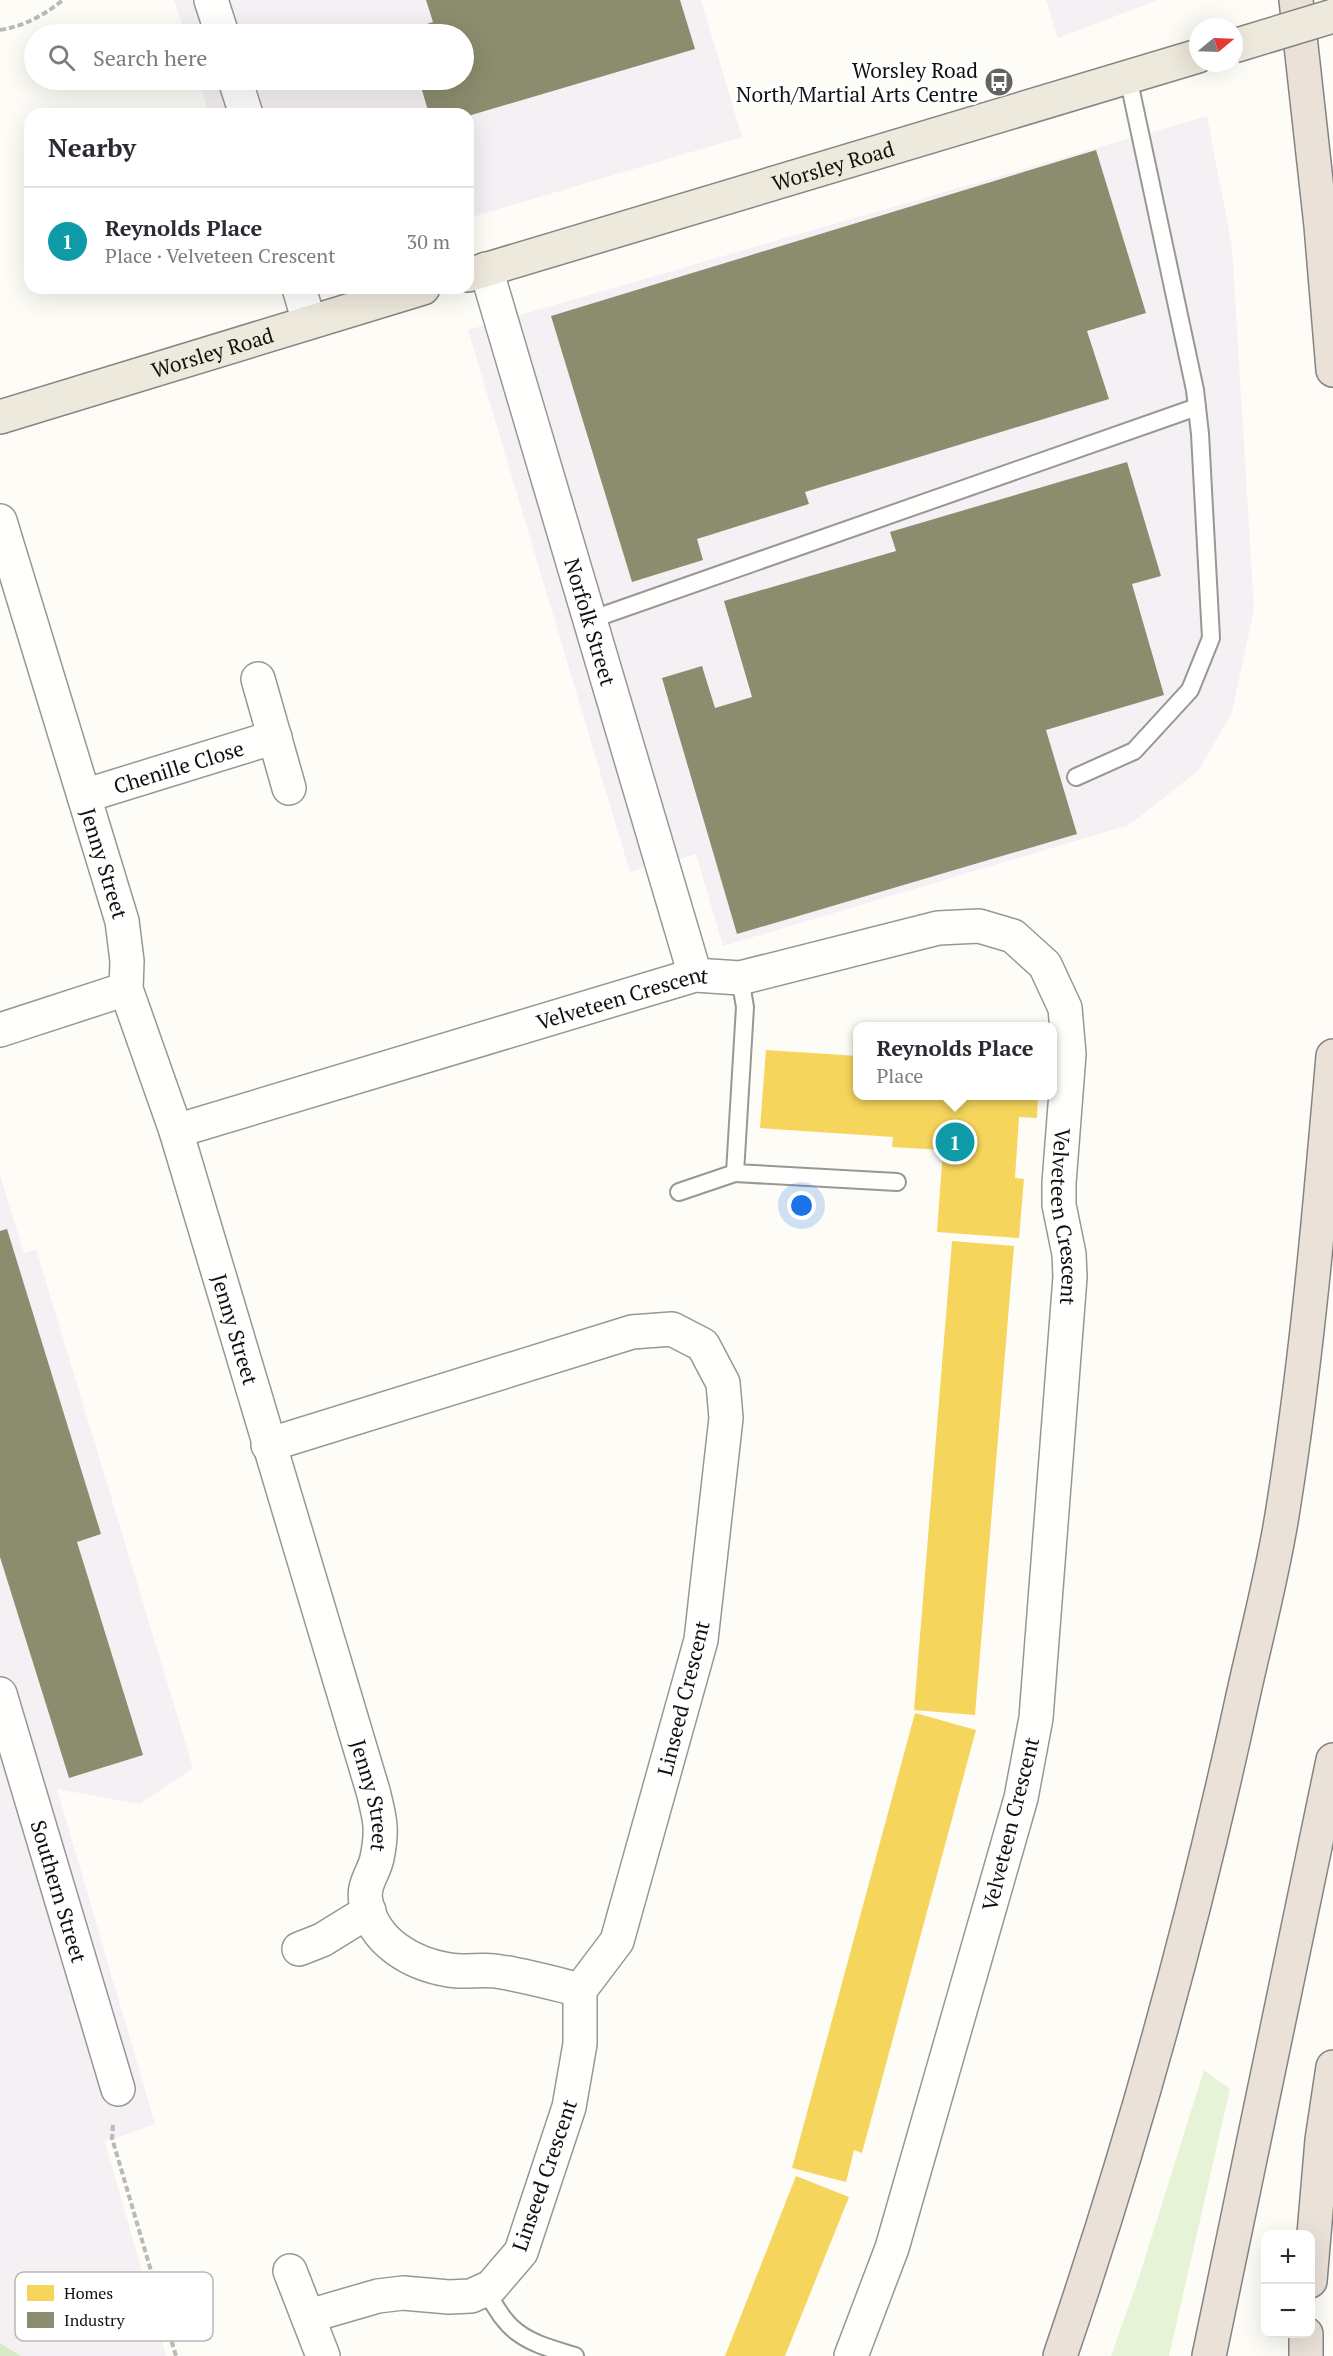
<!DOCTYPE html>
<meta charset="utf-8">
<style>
:root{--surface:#fff;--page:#f7f7f7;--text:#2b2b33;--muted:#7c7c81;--line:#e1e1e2;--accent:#b45309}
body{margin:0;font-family:"PT Serif",serif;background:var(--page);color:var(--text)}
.controls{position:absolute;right:18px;bottom:18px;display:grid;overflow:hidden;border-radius:12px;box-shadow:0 6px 24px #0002}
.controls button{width:54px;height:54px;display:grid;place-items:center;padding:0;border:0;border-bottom:2px solid var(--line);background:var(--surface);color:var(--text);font:30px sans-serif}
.compass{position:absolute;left:1189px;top:18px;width:54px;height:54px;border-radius:50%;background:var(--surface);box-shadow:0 6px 24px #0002;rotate:71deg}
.you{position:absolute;left:802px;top:1206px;width:21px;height:21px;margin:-15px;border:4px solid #fff;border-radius:50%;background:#1a73e8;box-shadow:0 0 0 9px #1a73e833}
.badge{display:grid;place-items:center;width:39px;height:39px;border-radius:50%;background:var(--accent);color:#fff;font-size:20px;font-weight:700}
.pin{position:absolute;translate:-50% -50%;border:3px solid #fff;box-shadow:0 2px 6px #0006}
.popup{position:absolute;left:853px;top:1022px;width:204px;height:78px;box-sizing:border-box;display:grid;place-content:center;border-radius:12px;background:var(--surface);filter:drop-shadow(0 2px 4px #0005);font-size:20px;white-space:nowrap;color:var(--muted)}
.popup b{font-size:22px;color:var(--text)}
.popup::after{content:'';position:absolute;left:50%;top:100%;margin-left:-12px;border:12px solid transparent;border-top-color:var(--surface)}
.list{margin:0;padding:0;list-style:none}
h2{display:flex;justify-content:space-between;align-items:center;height:78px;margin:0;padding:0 24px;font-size:26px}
h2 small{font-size:20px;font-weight:400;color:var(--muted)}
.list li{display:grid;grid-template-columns:39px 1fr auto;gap:18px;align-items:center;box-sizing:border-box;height:108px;padding:0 24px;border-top:2px solid var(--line)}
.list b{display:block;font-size:22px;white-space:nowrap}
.list p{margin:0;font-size:20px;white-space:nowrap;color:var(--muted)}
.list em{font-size:20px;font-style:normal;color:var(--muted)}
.icon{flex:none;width:33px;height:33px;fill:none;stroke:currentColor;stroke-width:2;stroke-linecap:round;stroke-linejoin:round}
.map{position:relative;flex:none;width:1333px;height:2356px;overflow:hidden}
.search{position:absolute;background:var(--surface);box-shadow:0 6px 24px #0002;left:24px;top:24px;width:450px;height:66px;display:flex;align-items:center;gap:15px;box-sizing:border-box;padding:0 21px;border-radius:33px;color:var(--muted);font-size:22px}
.panel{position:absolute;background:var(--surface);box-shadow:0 6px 24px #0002;left:24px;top:108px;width:450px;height:186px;border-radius:18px}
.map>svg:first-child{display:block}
.industrial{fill:#f5f0f3}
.green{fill:#e7f3d7}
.forest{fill:#d8eac5}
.homes{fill:#f6d55c}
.industry{fill:#8c8c6e}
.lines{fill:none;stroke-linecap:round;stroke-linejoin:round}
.service-casing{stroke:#979795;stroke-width:20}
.minor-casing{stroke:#979795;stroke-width:36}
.primary-casing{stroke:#858482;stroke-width:36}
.motorway-casing{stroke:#858482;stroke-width:36}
.path{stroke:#b9b9b8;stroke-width:4;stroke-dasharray:6 3;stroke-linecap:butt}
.service{stroke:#fffffe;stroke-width:16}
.minor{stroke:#fffffe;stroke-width:33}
.primary{stroke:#ede9dc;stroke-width:33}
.motorway{stroke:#eae1d8;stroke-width:33}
.primary-bridge-casing{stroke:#858482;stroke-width:36;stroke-linecap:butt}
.primary-bridge{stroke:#ede9dc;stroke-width:33}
.labels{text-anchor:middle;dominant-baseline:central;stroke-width:6;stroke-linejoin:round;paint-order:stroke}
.poi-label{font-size:21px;fill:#111;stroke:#fff;text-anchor:end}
.street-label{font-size:21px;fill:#111;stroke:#fff}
.key{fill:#fff;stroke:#b8b8b8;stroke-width:1.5}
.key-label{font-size:16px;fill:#111}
</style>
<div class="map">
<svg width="1333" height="2356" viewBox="0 0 1333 2356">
<rect width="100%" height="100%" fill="#fdfcf7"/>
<g class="industrial">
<polygon points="174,0 701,0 742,137 468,218 468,114 209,114 199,80 464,80 464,34 185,34"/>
<polygon points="1046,0 1158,0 1058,38"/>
<polygon points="1207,116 1232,247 1254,609 1232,712 1199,770 1129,825 723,946 696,854 630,872 468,330"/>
<polygon points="0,1175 24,1253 36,1249 193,1768 140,1804 57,1789 155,2124 105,2142 166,2356 21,2356 0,2343"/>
</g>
<polygon class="green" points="1204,2070 1230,2089 1169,2356 1111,2356 1139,2277"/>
<polygon class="forest" points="0,2343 21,2356 0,2356"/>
<g class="homes">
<polygon points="766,1050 858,1056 858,1096 1038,1096 1037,1118 1019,1117 1015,1178 1024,1179 1019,1238 937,1232 943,1150 892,1147 893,1137 760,1128"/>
<polygon points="952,1241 1014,1246 975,1715 914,1710"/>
<polygon points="915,1713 976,1730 862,2153 854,2150 846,2182 792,2168"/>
<polygon points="796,2176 849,2197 785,2356 725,2356"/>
</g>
<g class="industry">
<polygon points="426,0 680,0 695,49 468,116 468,114 429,114 419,80 464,80 464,34 406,34 405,31 433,22"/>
<polygon points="1096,150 1146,313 1087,331 1109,399 805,492 809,504 697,539 703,560 632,582 551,316"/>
<polygon points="1127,462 1161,576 1132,584 1164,695 1046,730 1077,834 737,934 662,678 702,666 715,708 752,697 724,601 896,551 890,532"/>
<polygon points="7,1229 101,1534 77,1542 143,1755 69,1778 0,1557 0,1231"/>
</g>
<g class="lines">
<g class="service-casing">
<g id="service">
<polyline points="590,620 1197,407"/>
<polyline points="1076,777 1134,751 1190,690 1211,638 1200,434 1195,390 1128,77"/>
<polyline points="740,978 745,1007 735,1173 897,1182"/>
<polyline points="679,1192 735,1173"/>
<path d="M485,2290C495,2305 503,2322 517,2332C534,2345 556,2350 575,2356"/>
</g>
</g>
<g class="minor-casing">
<g id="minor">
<polyline points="211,0 222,34"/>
<polyline points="235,80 246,114"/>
<path id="s1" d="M486,269L695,975"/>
<polyline points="299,288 309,322"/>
<path id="s2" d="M0,521L122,921L127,961L126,989L176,1131L373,1791C380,1819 383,1829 377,1858C374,1873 362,1885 366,1902C373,1942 412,1964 449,1970C464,1973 480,1969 495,1971C524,1975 552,1983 580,1990"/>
<polyline points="258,679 289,788"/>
<path id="s3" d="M84,796L275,737"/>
<polyline points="0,1030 126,989"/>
<path id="s4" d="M176,1131L695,975L740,978L938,928L979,926L1013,936L1045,965L1065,1008L1069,1054L1059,1183V1205L1069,1254L1070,1277L1036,1718L1021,1798L892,2248L851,2356"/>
<polyline points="268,1445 632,1332 672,1329 703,1345 723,1383 726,1418 701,1640 617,1941 580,1990 580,2044 569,2107 521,2252 491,2287 471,2296 449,2297 403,2293 378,2296 309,2316"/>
<path id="s5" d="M0,1694L118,2089"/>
<polyline points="299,1949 322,1940 369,1911"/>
<polyline points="290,2271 323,2356"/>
</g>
</g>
<g class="primary-casing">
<g id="primary">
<path id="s6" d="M468,275L1198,56"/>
<path id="s7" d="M0,417L423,288"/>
</g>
</g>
<g class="motorway-casing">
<g id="motorway">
<polyline points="1296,0 1321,226 1333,370"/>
<polyline points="1310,2281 1322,2140 1333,2067"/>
<path d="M1060,2356C1133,2143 1193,1925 1241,1705C1255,1640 1273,1575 1283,1509C1307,1359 1320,1208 1333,1056"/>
<polyline points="1209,2356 1333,1760"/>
<polyline points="1306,2356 1306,2334"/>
</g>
</g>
<g class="path">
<path d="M0,30C25,26 44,15 63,0"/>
<polyline points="113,2125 112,2138 176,2356"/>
</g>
<use href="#service" class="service"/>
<use href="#minor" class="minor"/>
<use href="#primary" class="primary"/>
<use href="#motorway" class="motorway"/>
<g class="primary-bridge-casing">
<polyline id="primary-bridge" points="1234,46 1333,16"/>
</g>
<use href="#primary-bridge" class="primary-bridge"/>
</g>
<defs>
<g id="bus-disc" transform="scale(1.5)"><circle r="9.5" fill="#646362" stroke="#fff"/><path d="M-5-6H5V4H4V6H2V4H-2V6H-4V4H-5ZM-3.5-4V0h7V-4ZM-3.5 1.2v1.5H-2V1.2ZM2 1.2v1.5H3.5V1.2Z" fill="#fff"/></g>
</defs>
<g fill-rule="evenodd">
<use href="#bus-disc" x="999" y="82"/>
</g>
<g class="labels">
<g class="poi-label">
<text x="978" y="70">Worsley Road<tspan x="978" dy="24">North/Martial Arts Centre</tspan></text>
</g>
<g class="street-label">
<text stroke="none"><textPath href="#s6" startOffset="381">Worsley Road</textPath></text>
<text stroke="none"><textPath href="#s7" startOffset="222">Worsley Road</textPath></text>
<text stroke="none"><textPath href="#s1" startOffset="368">Norfolk Street</textPath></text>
<text stroke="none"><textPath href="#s3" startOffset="99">Chenille Close</textPath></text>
<text stroke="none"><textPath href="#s2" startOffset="358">Jenny Street</textPath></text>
<text stroke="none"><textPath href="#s4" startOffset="466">Velveteen Crescent</textPath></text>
<text stroke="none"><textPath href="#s4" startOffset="1168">Velveteen Crescent</textPath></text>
<text stroke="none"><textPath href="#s2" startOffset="844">Jenny Street</textPath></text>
<text transform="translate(683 1698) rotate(-76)">Linseed Crescent</text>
<text stroke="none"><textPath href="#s2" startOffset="1330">Jenny Street</textPath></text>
<text transform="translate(1010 1824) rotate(-76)">Velveteen Crescent</text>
<text stroke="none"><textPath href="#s5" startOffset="206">Southern Street</textPath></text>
<text transform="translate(544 2175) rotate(-71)">Linseed Crescent</text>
</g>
</g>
<rect x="15" y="2272" width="198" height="69" rx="9" class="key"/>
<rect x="27" y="2285" width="27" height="16" fill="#f6d55c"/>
<rect x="27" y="2312" width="27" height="16" fill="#8c8c6e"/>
<g class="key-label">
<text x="64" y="2299">Homes</text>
<text x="64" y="2326">Industry</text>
</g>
</svg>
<div class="controls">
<button>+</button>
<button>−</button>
</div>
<svg class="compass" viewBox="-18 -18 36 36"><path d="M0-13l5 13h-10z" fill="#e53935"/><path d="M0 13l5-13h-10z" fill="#7c7c81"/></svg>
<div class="you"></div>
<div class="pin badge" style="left:955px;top:1142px;background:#0f9aa8">1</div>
<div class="popup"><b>Reynolds Place</b>Place</div>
<div class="search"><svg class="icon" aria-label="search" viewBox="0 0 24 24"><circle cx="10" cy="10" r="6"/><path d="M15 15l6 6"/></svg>Search here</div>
<section class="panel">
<h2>Nearby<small></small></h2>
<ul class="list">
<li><span class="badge" style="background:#0f9aa8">1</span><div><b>Reynolds Place</b><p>Place · Velveteen Crescent</p></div><em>30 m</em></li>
</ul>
</section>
</div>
